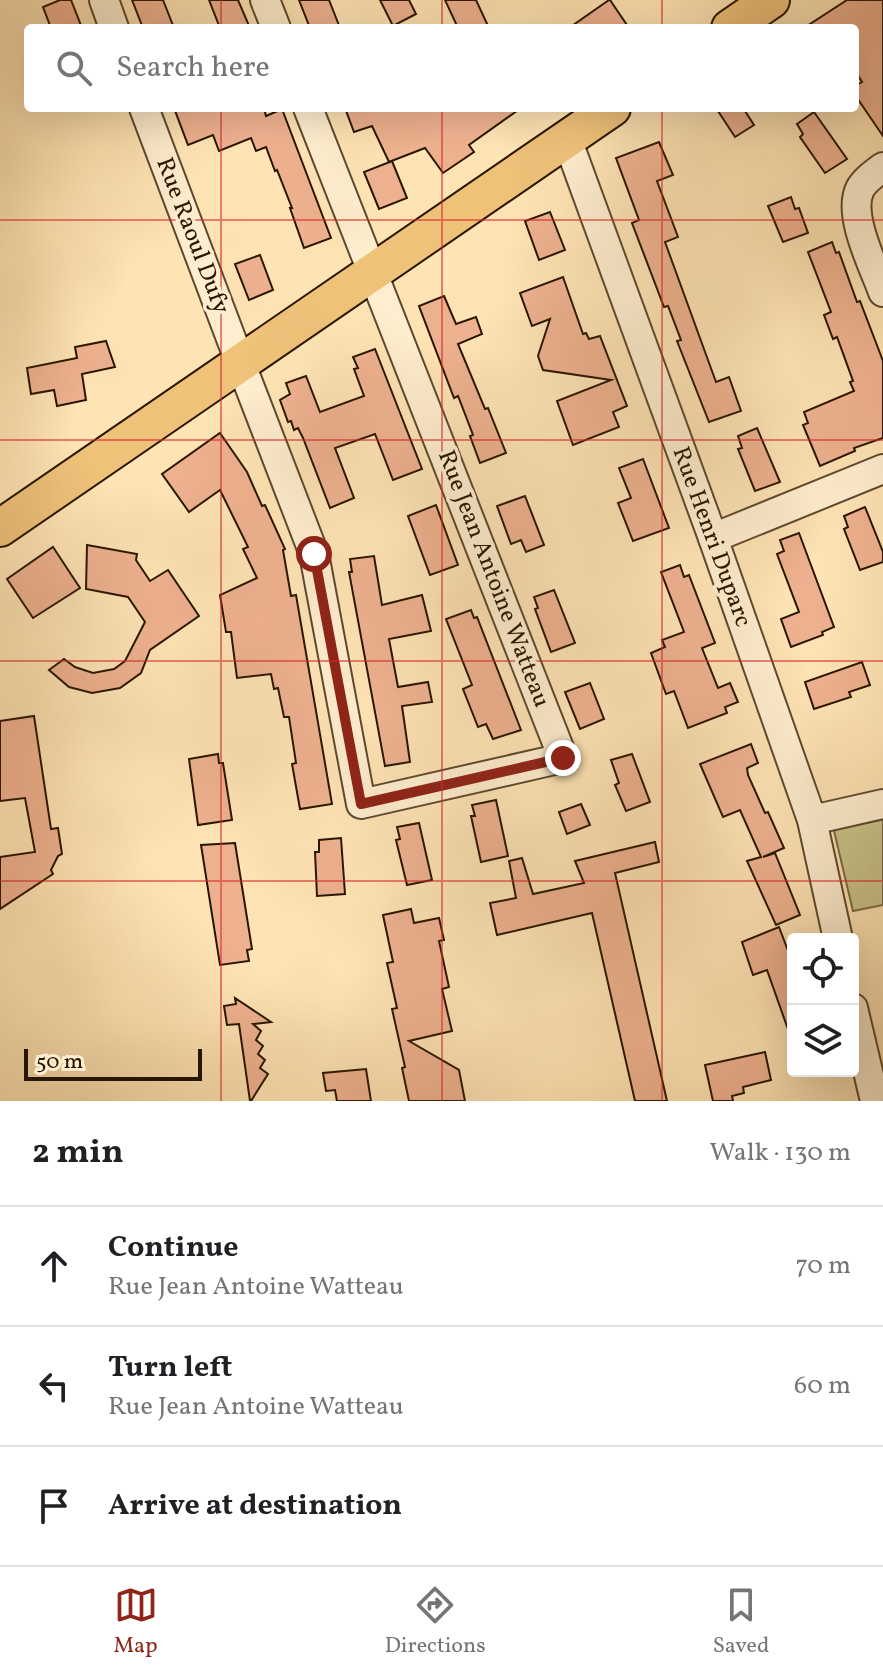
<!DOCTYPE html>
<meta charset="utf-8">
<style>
:root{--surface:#fff;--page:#f6f6f6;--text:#202124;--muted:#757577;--line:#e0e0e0;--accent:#8f2418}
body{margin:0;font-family:Vollkorn,serif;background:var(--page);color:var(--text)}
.controls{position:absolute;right:24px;bottom:24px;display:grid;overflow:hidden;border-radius:8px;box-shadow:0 8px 32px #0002}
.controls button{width:72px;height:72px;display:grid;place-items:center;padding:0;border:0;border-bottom:2px solid var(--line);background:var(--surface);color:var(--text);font:40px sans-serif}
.scale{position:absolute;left:24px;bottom:20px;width:178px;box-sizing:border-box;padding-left:8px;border:4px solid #291601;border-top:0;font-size:22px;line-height:28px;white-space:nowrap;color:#291601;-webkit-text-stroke:6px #feedce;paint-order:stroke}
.stop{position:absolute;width:24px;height:24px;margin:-18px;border:6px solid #8f2418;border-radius:50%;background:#fff}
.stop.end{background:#8f2418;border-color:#fff;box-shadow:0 2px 8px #0008}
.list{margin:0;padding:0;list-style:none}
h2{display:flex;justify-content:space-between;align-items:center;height:104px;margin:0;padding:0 32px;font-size:34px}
h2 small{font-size:26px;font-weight:400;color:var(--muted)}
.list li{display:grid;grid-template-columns:52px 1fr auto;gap:24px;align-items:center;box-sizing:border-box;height:120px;padding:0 32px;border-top:2px solid var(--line)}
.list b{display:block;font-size:30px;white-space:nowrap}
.list p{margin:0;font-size:26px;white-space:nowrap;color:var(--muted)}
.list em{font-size:26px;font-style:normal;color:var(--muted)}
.icon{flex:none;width:44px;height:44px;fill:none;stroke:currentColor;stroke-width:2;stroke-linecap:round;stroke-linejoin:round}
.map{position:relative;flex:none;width:883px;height:1101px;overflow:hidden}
.search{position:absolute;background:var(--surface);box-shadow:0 8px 32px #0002;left:24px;right:24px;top:24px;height:88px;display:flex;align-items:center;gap:20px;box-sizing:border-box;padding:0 28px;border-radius:8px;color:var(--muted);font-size:30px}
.sheet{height:464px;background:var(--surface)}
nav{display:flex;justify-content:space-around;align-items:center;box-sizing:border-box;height:112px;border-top:2px solid var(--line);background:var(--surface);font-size:22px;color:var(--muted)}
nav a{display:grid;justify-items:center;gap:4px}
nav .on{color:var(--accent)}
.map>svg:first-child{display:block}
.green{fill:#c7c188;stroke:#786c44;stroke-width:2}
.building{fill:#eeb18f;stroke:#291601;stroke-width:2}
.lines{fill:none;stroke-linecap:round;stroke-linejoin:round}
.minor-casing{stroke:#5e492e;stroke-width:32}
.major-casing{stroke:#291601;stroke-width:40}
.minor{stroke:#feedce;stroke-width:28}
.major{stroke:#efc27a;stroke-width:36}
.route{stroke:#8f2418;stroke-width:10}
.grid{fill:none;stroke:#d62828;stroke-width:2;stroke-opacity:0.55}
.labels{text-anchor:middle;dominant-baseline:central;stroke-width:7;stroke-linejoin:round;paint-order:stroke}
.street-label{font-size:24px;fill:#291601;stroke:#feedce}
</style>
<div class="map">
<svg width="883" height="1101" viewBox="0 0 883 1101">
<rect width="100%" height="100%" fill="#fee3b4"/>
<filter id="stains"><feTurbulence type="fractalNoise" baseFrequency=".0025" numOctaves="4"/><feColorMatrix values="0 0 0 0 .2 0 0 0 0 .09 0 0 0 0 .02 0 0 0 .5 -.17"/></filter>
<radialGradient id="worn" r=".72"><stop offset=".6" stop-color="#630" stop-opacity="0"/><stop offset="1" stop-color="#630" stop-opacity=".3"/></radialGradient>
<polygon class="green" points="883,815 883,905 853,911 834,831 837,826"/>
<g class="building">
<polygon points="60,0 71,0 82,28 51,28 43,7"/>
<polygon points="132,0 163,0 174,28 143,28"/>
<polygon points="209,0 238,0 250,28 220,28"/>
<polygon points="299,0 329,0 340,28 310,28"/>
<polygon points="380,0 409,0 416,14 393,26"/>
<polygon points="445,0 476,0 489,28 458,28"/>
<polygon points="610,0 629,28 569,28 609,0"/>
<polygon points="847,0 883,0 883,136 855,95 855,86 862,82 855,71 855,28 804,28"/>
<polygon points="174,108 264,108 266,116 282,109 331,238 304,248 290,208 292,208 277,170 275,171 266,147 256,151 251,138 219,151 213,135 188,145"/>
<polygon points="345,108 521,108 469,145 474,152 443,173 425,148 389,162 372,126 354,132"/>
<polygon points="716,108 743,108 754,125 735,137"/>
<polygon points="814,112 847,159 825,173 800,137 803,134 797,124"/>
<polygon points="659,142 673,175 657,181 678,237 665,242 716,382 729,377 741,411 709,422 677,341 681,340 668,306 664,307 632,223 639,220 616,158"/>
<polygon points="392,161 407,198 379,209 364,172"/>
<polygon points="791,197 795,209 799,208 808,233 783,242 768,206"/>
<polygon points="550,212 565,250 539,260 525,221"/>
<polygon points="832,242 836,253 839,252 857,302 860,301 883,361 883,438 854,448 855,451 820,466 803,425 808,423 804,412 854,391 850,382 853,381 837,337 833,339 824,315 831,312 808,252"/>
<polygon points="260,255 273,290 249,300 235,264"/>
<polygon points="563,277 583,334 586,333 589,339 600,336 627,406 613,412 619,427 573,445 557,401 611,380 543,370 538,356 550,319 532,326 520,293"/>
<polygon points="444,296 456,324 476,317 482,334 458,344 485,409 488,408 506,453 480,463 470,436 473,435 458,396 454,398 419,306"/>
<polygon points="106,341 115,367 82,374 86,400 57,406 54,390 31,394 27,368 77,358 75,347"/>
<polygon points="375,349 422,469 393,480 375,434 335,448 354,498 330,508 303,438 298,428 294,430 291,421 288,422 280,400 290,394 286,383 306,376 320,412 364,396 354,369 358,368 353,357"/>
<polygon points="757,428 780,482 755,491 738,449 742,448 738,436"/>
<polygon points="220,433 247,472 262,506 265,505 285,549 283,550 291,596 296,595 332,804 300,809 292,764 296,763 289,717 284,717 278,688 274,689 271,674 237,678 231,632 226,632 220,595 257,578 243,549 248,547 220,490 189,512 162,474"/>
<polygon points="643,459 669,528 633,541 618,503 631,498 619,468"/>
<polygon points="525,496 544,545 526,552 521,540 511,544 497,506"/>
<polygon points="436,505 458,565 430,575 408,516"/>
<polygon points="865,507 883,552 883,562 860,570 844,529 848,527 844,516"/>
<polygon points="799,533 834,627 822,632 823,635 791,647 781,619 799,612 777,554 784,551 780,540"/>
<polygon points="87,545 137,554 136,560 150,581 168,570 199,616 150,650 141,673 120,688 92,693 69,687 49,670 64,659 75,667 93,673 114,669 125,661 145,622 128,597 86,589"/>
<polygon points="53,547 80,588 33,618 7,579"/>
<polygon points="374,556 382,605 422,595 431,631 389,639 398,687 428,682 432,702 402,706 410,762 385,766 349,572 352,572 350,559"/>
<polygon points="680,565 684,577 689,575 715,643 702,648 718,688 730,683 738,702 725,707 727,713 688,728 674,691 666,694 651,653 665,647 662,640 684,632 661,572"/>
<polygon points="554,590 575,643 551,652 535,609 538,608 534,597"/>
<polygon points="471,610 474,618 477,617 521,730 493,739 486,724 478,727 463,689 472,685 446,619"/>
<polygon points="862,662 870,685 849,692 851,697 814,709 805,682"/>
<polygon points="590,683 604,719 580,729 565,692"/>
<polygon points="34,716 51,829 58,828 62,854 58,856 51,870 53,874 0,909 0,857 35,852 25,798 0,801 0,721"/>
<polygon points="751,744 758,763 747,768 748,775 765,813 768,812 784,848 763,857 775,853 800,915 776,925 747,861 761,857 740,810 723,817 700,764"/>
<polygon points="218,754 219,763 223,763 232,820 198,825 189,759"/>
<polygon points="632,754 650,802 626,811 615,785 619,783 611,760"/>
<polygon points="496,800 508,856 481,862 471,816 475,816 472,805"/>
<polygon points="581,804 590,825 567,834 559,812"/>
<polygon points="419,823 432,880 407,885 396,840 400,839 397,827"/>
<polygon points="341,838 345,894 317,896 315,852 319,852 319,840"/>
<polygon points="655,842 659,862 615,873 667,1101 635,1101 592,913 497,935 490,903 516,898 509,861 522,858 533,894 584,883 575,861"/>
<polygon points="235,843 252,949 247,950 249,961 220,965 201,845"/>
<polygon points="411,909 414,923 439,918 444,940 439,941 449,987 442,989 452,1031 409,1041 459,1070 465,1101 409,1101 402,1068 405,1067 392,1009 397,1008 387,963 393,962 383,915"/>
<polygon points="779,927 793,964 793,1035 790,1035 767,970 753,975 742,942"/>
<polygon points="235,998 271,1022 253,1024 261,1031 256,1040 263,1046 258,1054 265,1060 260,1068 268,1074 251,1101 250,1101 239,1024 227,1025 224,1006 236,1004"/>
<polygon points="765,1052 771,1080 743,1087 744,1093 732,1096 733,1101 713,1101 705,1065"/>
<polygon points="366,1069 371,1101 337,1101 335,1090 326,1091 323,1073"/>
</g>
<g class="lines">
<g class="minor-casing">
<g id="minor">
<polyline points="104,0 114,28"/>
<polyline points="265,0 276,28"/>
<polyline points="144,108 232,341 314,554 361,804 563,758 308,108"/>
<polyline points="567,139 713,538 812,820 838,939"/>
<path d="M883,167C875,173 864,181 860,189C847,215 874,267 883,292"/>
<polyline points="713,538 883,469"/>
<polyline points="812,820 883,804"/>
<polyline points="853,1008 875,1101"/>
</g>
</g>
<g class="major-casing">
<g id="major">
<polyline points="730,28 771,0"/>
<polyline points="0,528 612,108"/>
</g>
</g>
<use href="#minor" class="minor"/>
<use href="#major" class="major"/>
</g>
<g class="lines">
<polyline class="route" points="314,554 361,804 563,758"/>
</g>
<path class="grid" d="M221,0V28M442,0V28M662,0V28M221,108V1101M442,108V1101M662,108V1101M0,220H883M0,440H883M0,661H883M0,881H883"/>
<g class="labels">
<g class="street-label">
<text transform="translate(192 236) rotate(69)">Rue Raoul Dufy</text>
<text transform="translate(711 537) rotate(70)">Rue Henri Duparc</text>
<text transform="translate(493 579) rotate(69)">Rue Jean Antoine Watteau</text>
</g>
</g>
<rect width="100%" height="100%" filter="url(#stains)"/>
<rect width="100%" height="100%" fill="url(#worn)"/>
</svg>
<div class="controls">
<button><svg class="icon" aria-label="locate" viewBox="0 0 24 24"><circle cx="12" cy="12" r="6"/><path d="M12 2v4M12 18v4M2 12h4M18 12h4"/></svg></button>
<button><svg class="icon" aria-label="layers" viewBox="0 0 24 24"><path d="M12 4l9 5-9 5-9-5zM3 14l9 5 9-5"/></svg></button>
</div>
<div class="scale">50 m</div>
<div class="stop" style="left:314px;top:554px"></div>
<div class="stop end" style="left:563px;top:758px"></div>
<div class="search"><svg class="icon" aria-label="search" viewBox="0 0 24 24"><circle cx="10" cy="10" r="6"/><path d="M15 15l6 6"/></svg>Search here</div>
</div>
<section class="sheet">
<h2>2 min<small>Walk · 130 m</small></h2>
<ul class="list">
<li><svg class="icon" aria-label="ahead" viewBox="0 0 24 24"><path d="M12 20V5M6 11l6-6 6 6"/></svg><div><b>Continue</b><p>Rue Jean Antoine Watteau</p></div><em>70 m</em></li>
<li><svg class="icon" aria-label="left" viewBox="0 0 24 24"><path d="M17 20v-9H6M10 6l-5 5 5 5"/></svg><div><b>Turn left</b><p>Rue Jean Antoine Watteau</p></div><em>60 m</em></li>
<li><svg class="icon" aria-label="arrive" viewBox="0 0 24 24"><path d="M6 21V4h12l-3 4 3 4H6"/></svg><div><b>Arrive at destination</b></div></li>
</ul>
</section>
<nav>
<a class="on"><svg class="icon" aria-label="map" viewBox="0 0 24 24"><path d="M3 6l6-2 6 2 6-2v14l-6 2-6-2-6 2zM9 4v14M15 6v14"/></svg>Map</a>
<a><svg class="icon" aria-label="directions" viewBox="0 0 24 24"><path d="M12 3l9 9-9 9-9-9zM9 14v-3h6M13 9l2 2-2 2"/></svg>Directions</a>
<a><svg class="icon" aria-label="saved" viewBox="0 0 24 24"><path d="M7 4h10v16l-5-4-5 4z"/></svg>Saved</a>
</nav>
